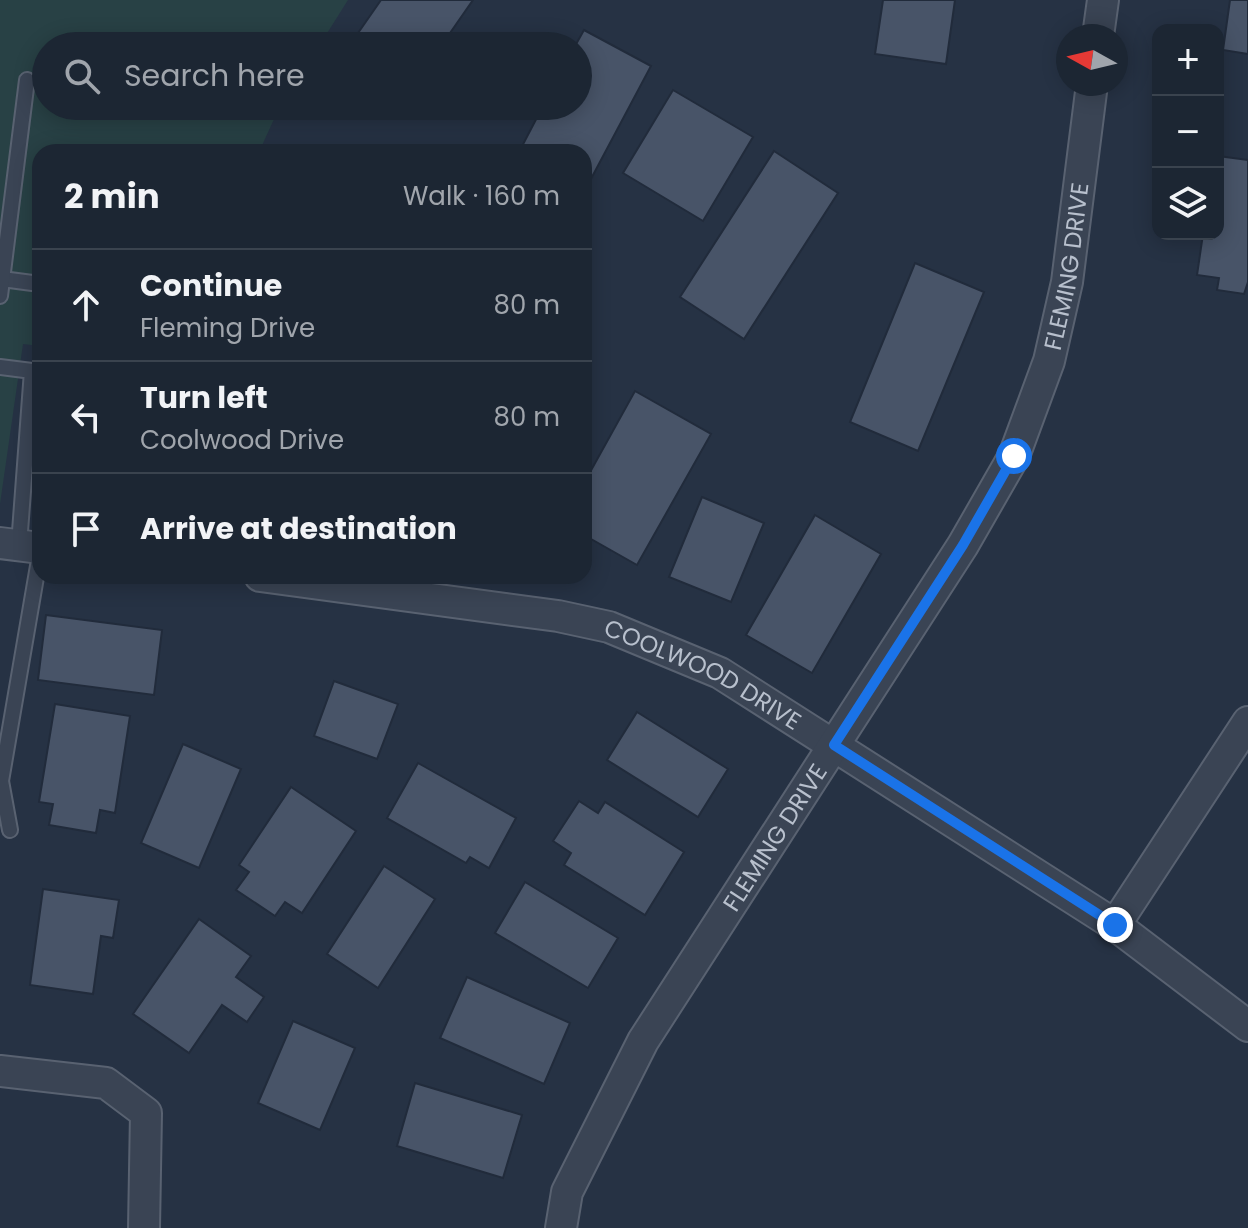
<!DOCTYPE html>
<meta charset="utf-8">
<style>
:root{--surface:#1c2633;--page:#252e3b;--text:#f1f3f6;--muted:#a0a5ac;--line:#3a434e}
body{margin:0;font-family:Poppins,sans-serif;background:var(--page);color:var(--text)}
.controls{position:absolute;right:24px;top:24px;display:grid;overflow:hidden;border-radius:16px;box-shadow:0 4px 20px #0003}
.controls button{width:72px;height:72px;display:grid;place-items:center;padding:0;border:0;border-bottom:2px solid var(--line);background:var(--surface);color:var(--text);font:40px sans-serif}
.compass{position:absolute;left:1056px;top:24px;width:72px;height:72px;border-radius:50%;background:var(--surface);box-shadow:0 4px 20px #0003;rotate:278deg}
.stop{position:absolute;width:24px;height:24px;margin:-18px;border:6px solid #1a73e8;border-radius:50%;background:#fff}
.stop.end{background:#1a73e8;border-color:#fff;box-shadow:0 2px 8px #0008}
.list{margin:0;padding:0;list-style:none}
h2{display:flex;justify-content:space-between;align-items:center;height:104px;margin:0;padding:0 32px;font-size:34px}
h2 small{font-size:26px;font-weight:400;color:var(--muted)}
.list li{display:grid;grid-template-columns:52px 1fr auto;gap:24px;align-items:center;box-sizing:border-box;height:112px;padding:0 32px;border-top:2px solid var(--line)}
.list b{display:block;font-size:30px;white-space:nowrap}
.list p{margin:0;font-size:26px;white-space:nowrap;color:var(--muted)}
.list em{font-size:26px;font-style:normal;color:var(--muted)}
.icon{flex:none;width:44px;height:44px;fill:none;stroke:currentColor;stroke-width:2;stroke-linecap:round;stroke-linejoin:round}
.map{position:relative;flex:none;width:1248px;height:1228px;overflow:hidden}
.search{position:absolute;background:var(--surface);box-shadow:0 4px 20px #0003;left:32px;top:32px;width:560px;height:88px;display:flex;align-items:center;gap:20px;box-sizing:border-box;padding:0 28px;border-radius:44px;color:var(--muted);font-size:30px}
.panel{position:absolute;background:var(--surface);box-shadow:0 4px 20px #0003;left:32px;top:144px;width:560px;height:440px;border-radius:24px}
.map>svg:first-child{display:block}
.green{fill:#284145}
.building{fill:#485468;stroke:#212b3b;stroke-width:2}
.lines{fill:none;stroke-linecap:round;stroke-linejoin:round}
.lane-casing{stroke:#596271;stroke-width:18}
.street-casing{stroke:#596271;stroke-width:34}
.lane{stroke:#3a4454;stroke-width:14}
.street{stroke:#3a4454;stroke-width:30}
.route{stroke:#1a73e8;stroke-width:10}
.labels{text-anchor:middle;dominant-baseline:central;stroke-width:7;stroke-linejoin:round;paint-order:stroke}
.street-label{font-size:24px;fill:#b8c0cd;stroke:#1f2939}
</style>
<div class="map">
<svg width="1248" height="1228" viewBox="0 0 1248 1228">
<rect width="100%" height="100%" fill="#263244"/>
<polygon class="green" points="0,0 348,0 319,46 46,46 46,106 280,106 259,152 40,152 40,346 23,344 0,504"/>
<g class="building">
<polygon points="381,0 473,0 441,46 349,46"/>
<polygon points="883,0 955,0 946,64 875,54"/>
<polygon points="1230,0 1248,0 1248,54 1223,50"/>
<polygon points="584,30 651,66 584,192 584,152 519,152 543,106 578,106 575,46"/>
<polygon points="673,90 753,137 703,221 623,173"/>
<polygon points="774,151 838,193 744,339 680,297"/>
<polygon points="1218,156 1248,160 1248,282 1244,294 1217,290 1219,278 1197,275 1203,234 1218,234"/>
<polygon points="915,263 984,292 918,451 850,422"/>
<polygon points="635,391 711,434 637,565 584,535 584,483"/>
<polygon points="702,497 764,523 731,602 669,577"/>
<polygon points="815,515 881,554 812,673 746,635"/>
<polygon points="46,615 162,630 154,695 38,680"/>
<polygon points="334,681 398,704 377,759 314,736"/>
<polygon points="55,704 130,716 115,813 100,810 96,833 49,825 53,804 39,802"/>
<polygon points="637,712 728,769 698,817 607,760"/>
<polygon points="183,744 241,769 199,868 141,843"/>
<polygon points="418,763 516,818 489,868 470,857 466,863 387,818"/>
<polygon points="291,787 356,831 302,913 285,902 275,916 236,890 249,872 239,865"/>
<polygon points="579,801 598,813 605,802 684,852 645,915 564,865 571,853 553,841"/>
<polygon points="384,866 435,899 378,988 327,954"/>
<polygon points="525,882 618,938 588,988 495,933"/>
<polygon points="43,889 119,900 113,938 101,936 93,994 30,985"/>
<polygon points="199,919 251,956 236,977 264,997 247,1022 222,1005 189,1053 133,1014"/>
<polygon points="467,977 570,1023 544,1084 440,1038"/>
<polygon points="293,1021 355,1048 320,1130 258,1103"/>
<polygon points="415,1083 522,1115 503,1178 397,1146"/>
</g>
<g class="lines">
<g class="lane-casing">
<g id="lane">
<polyline points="2,279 40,284"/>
<polyline points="0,296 27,80"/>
<polyline points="0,367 32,371 19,545"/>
<polyline points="10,830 1,781 40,554"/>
</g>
</g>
<g class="street-casing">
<g id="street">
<polyline points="1098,36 1103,0"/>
<polyline points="0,543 40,548"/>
<path id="s1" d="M260,576L558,616L609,627L720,673L1115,925L1248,1026"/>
<polyline points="1115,925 1248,722"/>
<polyline points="0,1071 106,1083 146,1113 144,1228"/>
<path id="s2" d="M561,1228L567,1192L643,1041L963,545L1014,456L1049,361L1067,282L1092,84"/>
</g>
</g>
<use href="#lane" class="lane"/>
<use href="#street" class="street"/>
</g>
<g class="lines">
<polyline class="route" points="1014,456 963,545 834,745 1115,925"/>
</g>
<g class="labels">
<g class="street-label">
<text stroke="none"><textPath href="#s2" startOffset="1096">FLEMING DRIVE</textPath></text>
<text stroke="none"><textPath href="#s1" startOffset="458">COOLWOOD DRIVE</textPath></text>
<text stroke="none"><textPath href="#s2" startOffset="448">FLEMING DRIVE</textPath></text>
</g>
</g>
</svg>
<div class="controls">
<button>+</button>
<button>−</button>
<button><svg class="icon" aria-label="layers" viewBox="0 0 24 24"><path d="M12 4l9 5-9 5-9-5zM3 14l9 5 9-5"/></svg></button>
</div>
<svg class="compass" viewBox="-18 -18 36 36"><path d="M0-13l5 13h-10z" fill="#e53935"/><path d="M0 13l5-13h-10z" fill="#a0a5ac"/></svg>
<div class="stop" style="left:1014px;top:456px"></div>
<div class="stop end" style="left:1115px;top:925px"></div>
<div class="search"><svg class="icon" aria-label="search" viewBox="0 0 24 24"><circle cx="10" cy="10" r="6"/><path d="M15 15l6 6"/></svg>Search here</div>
<section class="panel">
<h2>2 min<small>Walk · 160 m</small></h2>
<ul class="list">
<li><svg class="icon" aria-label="ahead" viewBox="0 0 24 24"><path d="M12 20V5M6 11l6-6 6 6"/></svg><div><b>Continue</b><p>Fleming Drive</p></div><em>80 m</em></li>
<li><svg class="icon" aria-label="left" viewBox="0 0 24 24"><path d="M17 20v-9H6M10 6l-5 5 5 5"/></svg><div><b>Turn left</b><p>Coolwood Drive</p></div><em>80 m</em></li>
<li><svg class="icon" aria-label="arrive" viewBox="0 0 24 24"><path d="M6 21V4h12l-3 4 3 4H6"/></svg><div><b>Arrive at destination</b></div></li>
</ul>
</section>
</div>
